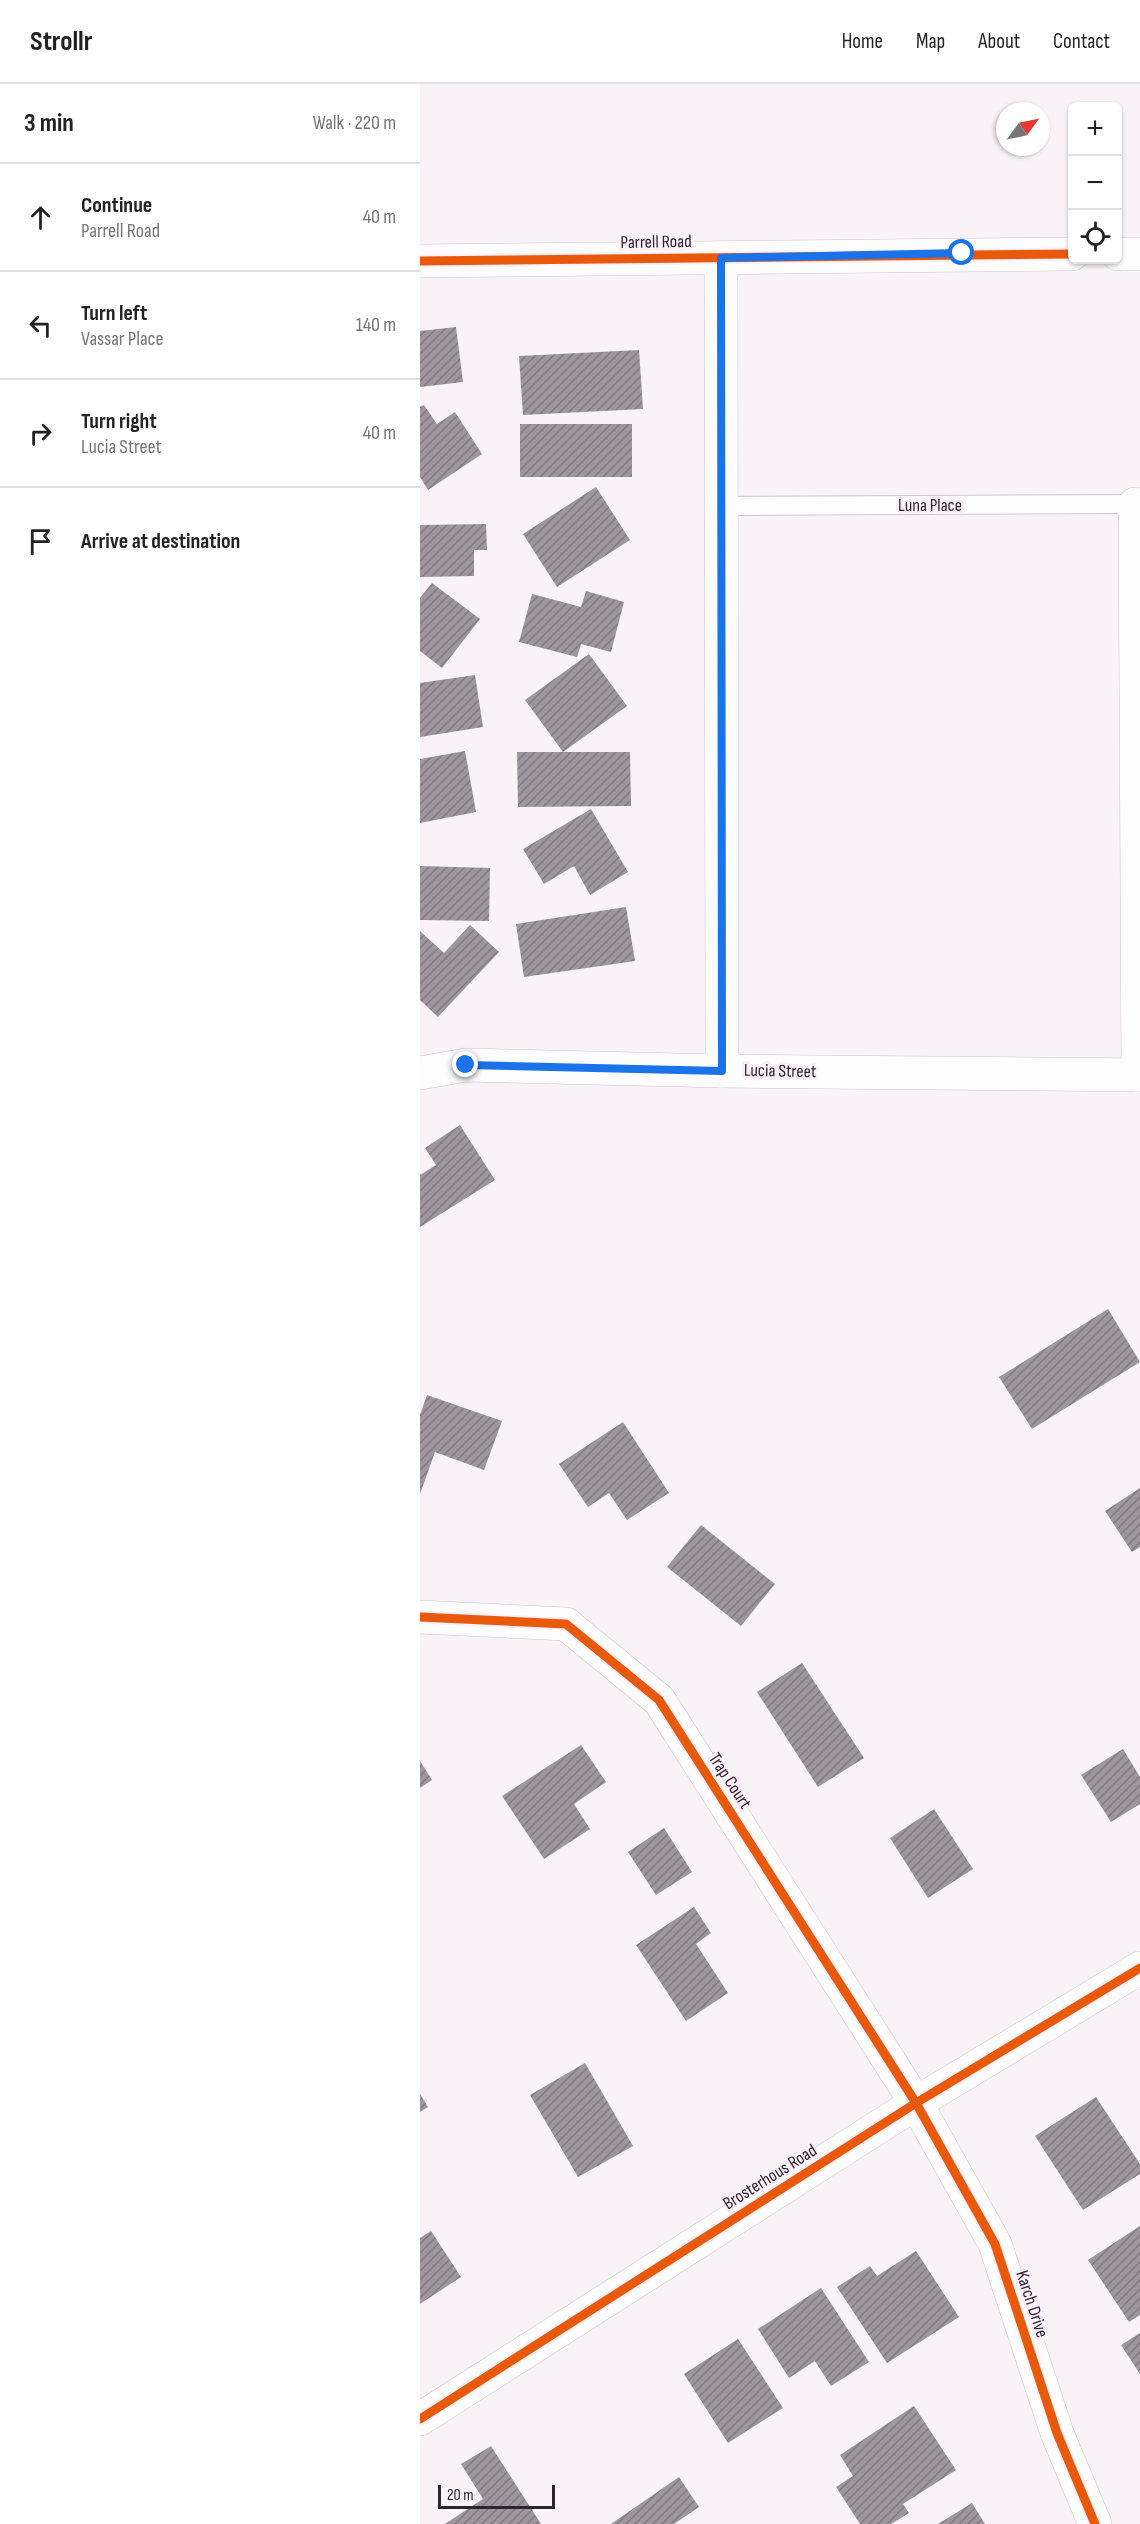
<!DOCTYPE html>
<meta charset="utf-8">
<style>
:root{--surface:#fff;--page:#f2f2f2;--text:#222;--muted:#767676;--line:#e0e0e0}
body{margin:0;font-family:"Sofia Sans Condensed",sans-serif;background:var(--page);color:var(--text)}
.controls{position:absolute;right:18px;top:18px;display:grid;overflow:hidden;border-radius:9px;box-shadow:0 2px 4px #0004}
.controls button{width:54px;height:54px;display:grid;place-items:center;padding:0;border:0;border-bottom:2px solid var(--line);background:var(--surface);color:var(--text);font:30px sans-serif}
.compass{position:absolute;left:576px;top:18px;width:54px;height:54px;border-radius:50%;background:var(--surface);box-shadow:0 2px 4px #0004;rotate:57deg}
.scale{position:absolute;left:18px;bottom:15px;width:117px;box-sizing:border-box;padding-left:6px;border:3px solid #2e242d;border-top:0;font-size:16px;line-height:21px;white-space:nowrap;color:#2e242d;-webkit-text-stroke:4px #fcf0fa;paint-order:stroke}
.stop{position:absolute;width:18px;height:18px;margin:-14px;border:4px solid #1a73e8;border-radius:50%;background:#fff}
.stop.end{background:#1a73e8;border-color:#fff;box-shadow:0 2px 6px #0008}
.list{margin:0;padding:0;list-style:none}
h2{display:flex;justify-content:space-between;align-items:center;height:78px;margin:0;padding:0 24px;font-size:26px}
h2 small{font-size:20px;font-weight:400;color:var(--muted)}
.list li{display:grid;grid-template-columns:39px 1fr auto;gap:18px;align-items:center;box-sizing:border-box;height:108px;padding:0 24px;border-top:2px solid var(--line)}
.list b{display:block;font-size:22px;white-space:nowrap}
.list p{margin:0;font-size:20px;white-space:nowrap;color:var(--muted)}
.list em{font-size:20px;font-style:normal;color:var(--muted)}
.icon{flex:none;width:33px;height:33px;fill:none;stroke:currentColor;stroke-width:2;stroke-linecap:round;stroke-linejoin:round}
.map{position:relative;flex:none;width:720px;height:2440px;overflow:hidden}
header{display:flex;align-items:center;gap:36px;box-sizing:border-box;height:84px;padding:0 30px;background:var(--surface);border-bottom:2px solid var(--line)}
header strong{font-size:28px}
nav{display:flex;gap:33px;margin-inline-start:auto;font-size:21px}
main{display:flex}
aside{flex:1;background:var(--surface)}
.map>svg:first-child{display:block}
.building{fill:url(#building-hatch)}
.lines{fill:none;stroke-linecap:round;stroke-linejoin:round}
.service-casing{stroke:#cdc5cb;stroke-width:20}
.minor-casing{stroke:#cdc5cb;stroke-width:34}
.tertiary-casing{stroke:#cdc5cb;stroke-width:34}
.service{stroke:#fefdfe;stroke-width:18}
.minor{stroke:#fefdfe;stroke-width:33}
.tertiary{stroke:#fefdfe;stroke-width:33}
.cycleway-casing{stroke:#fcf0fa;stroke-width:13}
.cycleway{stroke:#e8590c;stroke-width:9}
.route{stroke:#1a73e8;stroke-width:8}
.labels{text-anchor:middle;dominant-baseline:central;stroke-width:6;stroke-linejoin:round;paint-order:stroke}
.street-label{font-size:18px;fill:#2e242d;stroke:#fcf0fa}
</style>
<header>
<strong>Strollr</strong>
<nav><a>Home</a><a>Map</a><a>About</a><a>Contact</a></nav>
</header>
<main>
<aside>
<h2>3 min<small>Walk · 220 m</small></h2>
<ul class="list">
<li><svg class="icon" aria-label="ahead" viewBox="0 0 24 24"><path d="M12 20V5M6 11l6-6 6 6"/></svg><div><b>Continue</b><p>Parrell Road</p></div><em>40 m</em></li>
<li><svg class="icon" aria-label="left" viewBox="0 0 24 24"><path d="M17 20v-9H6M10 6l-5 5 5 5"/></svg><div><b>Turn left</b><p>Vassar Place</p></div><em>140 m</em></li>
<li><svg class="icon" aria-label="right" viewBox="0 0 24 24"><path d="M7 20v-9h11M14 6l5 5-5 5"/></svg><div><b>Turn right</b><p>Lucia Street</p></div><em>40 m</em></li>
<li><svg class="icon" aria-label="arrive" viewBox="0 0 24 24"><path d="M6 21V4h12l-3 4 3 4H6"/></svg><div><b>Arrive at destination</b></div></li>
</ul>
</aside>
<div class="map">
<svg width="720" height="2440" viewBox="0 0 720 2440">
<defs>
<pattern id="building-hatch" width="6" height="6" patternUnits="userSpaceOnUse" patternTransform="scale(1.5)"><rect width="6" height="6" fill="#9e969d"/><path d="M-1 1l2-2M0 6l6-6M5 7l2-2" fill="none" stroke="#817a80"/></pattern>
</defs>
<rect width="100%" height="100%" fill="#f9f3f8"/>
<g class="building">
<polygon points="36,243 43,298 0,303 0,247"/>
<polygon points="219,266 223,325 103,331 99,272"/>
<polygon points="4,321 17,340 35,328 62,370 8,406 0,393 0,323"/>
<rect x="100" y="340" width="112" height="53"/>
<polygon points="176,403 210,456 137,503 103,450"/>
<polygon points="66,440 67,466 54,466 54,492 0,493 0,441"/>
<polygon points="12,499 60,535 22,584 0,567 0,514"/>
<polygon points="166,507 204,518 191,568 161,560 157,573 99,558 112,510 161,523"/>
<polygon points="169,570 207,622 143,668 105,616"/>
<polygon points="55,591 63,643 0,653 0,599"/>
<polygon points="45,667 56,728 0,739 0,675"/>
<polygon points="97,668 210,668 211,722 98,723"/>
<polygon points="171,725 208,788 170,811 154,782 124,800 103,765"/>
<polygon points="0,782 70,784 69,837 0,836"/>
<polygon points="206,823 215,877 104,893 96,840"/>
<polygon points="50,841 79,868 18,933 0,916 0,847 24,869"/>
<polygon points="40,1041 75,1096 0,1143 0,1091 16,1081 5,1064"/>
<polygon points="688,1225 720,1278 612,1345 579,1293"/>
<polygon points="7,1311 82,1337 64,1386 15,1368 0,1410 0,1331"/>
<polygon points="203,1338 249,1409 207,1436 189,1409 168,1423 139,1380"/>
<polygon points="720,1404 720,1463 712,1468 685,1427"/>
<polygon points="281,1441 355,1500 321,1542 247,1483"/>
<polygon points="382,1579 444,1674 398,1703 337,1608"/>
<polygon points="161,1661 186,1698 154,1720 170,1745 124,1775 82,1712"/>
<polygon points="703,1665 720,1693 720,1720 691,1738 661,1691"/>
<polygon points="0,1677 12,1696 0,1704"/>
<polygon points="514,1725 553,1785 508,1814 470,1754"/>
<polygon points="244,1744 272,1788 236,1811 208,1768"/>
<polygon points="274,1823 291,1849 276,1860 308,1909 266,1937 216,1861"/>
<polygon points="165,1979 213,2062 158,2093 110,2011"/>
<polygon points="0,2010 8,2023 0,2028"/>
<polygon points="676,2013 720,2080 720,2090 663,2126 615,2052"/>
<polygon points="720,2142 720,2231 709,2238 668,2176"/>
<polygon points="11,2147 41,2193 0,2220 0,2154"/>
<polygon points="496,2167 539,2233 467,2279 417,2203 450,2182 457,2192"/>
<polygon points="401,2204 449,2278 411,2302 395,2277 369,2294 338,2245"/>
<polygon points="720,2249 720,2290 701,2261"/>
<polygon points="318,2255 363,2324 308,2359 264,2290"/>
<polygon points="494,2322 536,2386 483,2420 489,2429 471,2440 440,2440 416,2403 433,2392 420,2371"/>
<polygon points="71,2362 121,2440 25,2440 63,2415 41,2380"/>
<polygon points="259,2393 279,2423 254,2440 191,2440"/>
<polygon points="552,2419 565,2440 518,2440"/>
</g>
<g class="lines">
<g class="service-casing">
<polyline id="service" points="301,422 720,420"/>
</g>
<g class="minor-casing">
<g id="minor">
<polyline points="301,174 302,987"/>
<polyline points="715,420 718,991"/>
<polyline points="0,989 46,981 302,987 720,991"/>
<polyline points="0,1533 146,1540 239,1616 496,2019 575,2160 637,2349 675,2440"/>
</g>
</g>
<g class="tertiary-casing">
<g id="tertiary">
<polyline points="698,170 720,170"/>
<polyline points="0,177 652,170"/>
<polyline points="0,2335 496,2019 720,1884"/>
</g>
</g>
<use href="#service" class="service"/>
<use href="#minor" class="minor"/>
<use href="#tertiary" class="tertiary"/>
<g class="cycleway-casing">
<g id="cycleway">
<polyline points="0,177 652,170"/>
<polyline points="0,1533 146,1540 239,1616 496,2019 575,2160 637,2349 675,2440"/>
<polyline points="0,2335 496,2019 720,1884"/>
</g>
</g>
<use href="#cycleway" class="cycleway"/>
</g>
<g class="lines">
<polyline class="route" points="46,981 302,987 301,174 542,169"/>
</g>
<g class="labels">
<g class="street-label">
<text transform="translate(236 158) rotate(-1)">Parrell Road</text>
<text x="510" y="421">Luna Place</text>
<text transform="translate(360 987) rotate(1)">Lucia Street</text>
<text transform="translate(310 1697) rotate(57)">Trap Court</text>
<text transform="translate(350 2093) rotate(-32)">Brosterhous Road</text>
<text transform="translate(612 2220) rotate(72)">Karch Drive</text>
</g>
</g>
</svg>
<div class="controls">
<button>+</button>
<button>−</button>
<button><svg class="icon" aria-label="locate" viewBox="0 0 24 24"><circle cx="12" cy="12" r="6"/><path d="M12 2v4M12 18v4M2 12h4M18 12h4"/></svg></button>
</div>
<svg class="compass" viewBox="-18 -18 36 36"><path d="M0-13l5 13h-10z" fill="#e53935"/><path d="M0 13l5-13h-10z" fill="#767676"/></svg>
<div class="scale">20 m</div>
<div class="stop" style="left:542px;top:169px"></div>
<div class="stop end" style="left:46px;top:981px"></div>
</div>
</main>
